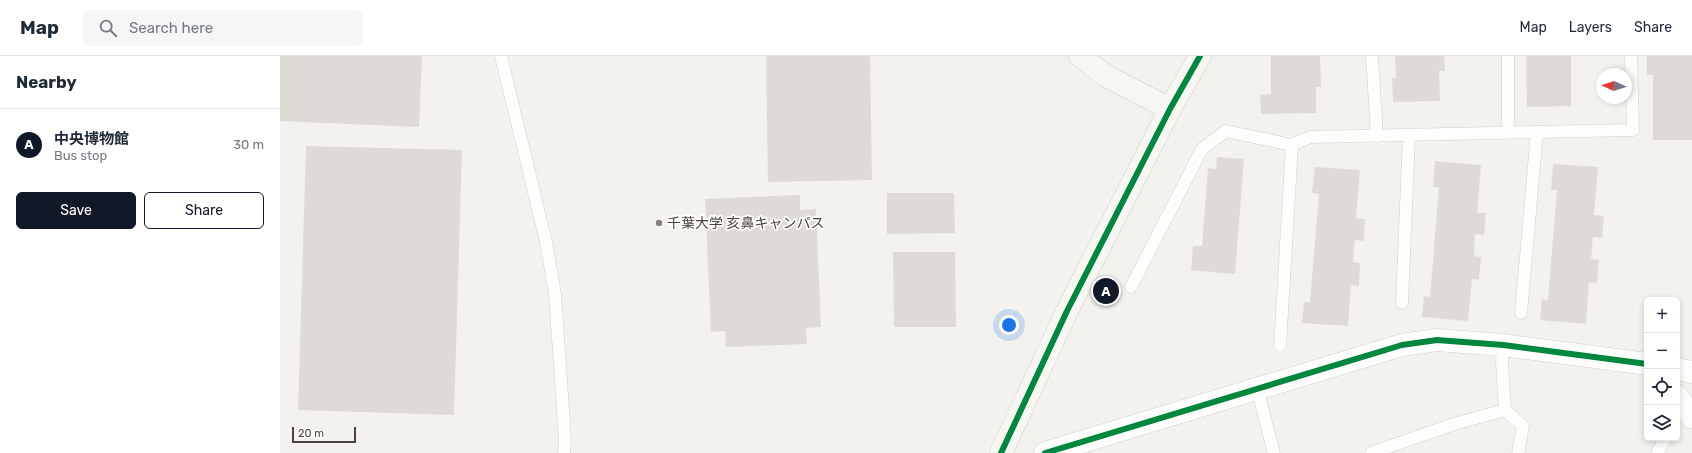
<!DOCTYPE html>
<meta charset="utf-8">
<style>
:root{--surface:#fff;--page:#f6f6f7;--text:#1f2937;--muted:#747a83;--line:#e0e1e3;--accent:#111827}
body{margin:0;font-family:Rubik,"Noto Sans JP",sans-serif;background:var(--page);color:var(--text)}
.controls{position:absolute;right:12px;bottom:12px;display:grid;overflow:hidden;border-radius:6px;box-shadow:0 2px 6px #0003}
.controls button{width:36px;height:36px;display:grid;place-items:center;padding:0;border:0;border-bottom:1px solid var(--line);background:var(--surface);color:var(--text);font:20px sans-serif}
.compass{position:absolute;left:1316px;top:12px;width:36px;height:36px;border-radius:50%;background:var(--surface);box-shadow:0 2px 6px #0003;rotate:273deg}
.scale{position:absolute;left:12px;bottom:10px;width:64px;box-sizing:border-box;padding-left:4px;border:2px solid #4b4439;border-top:0;font-size:11px;line-height:14px;white-space:nowrap;color:#4b4439;-webkit-text-stroke:3px #fff;paint-order:stroke}
.you{position:absolute;left:729px;top:269px;width:14px;height:14px;margin:-10px;border:3px solid #fff;border-radius:50%;background:#1a73e8;box-shadow:0 0 0 6px #1a73e833}
.badge{display:grid;place-items:center;width:26px;height:26px;border-radius:50%;background:var(--accent);color:#fff;font-size:13px;font-weight:700}
.pin{position:absolute;translate:-50% -50%;border:2px solid #fff;box-shadow:0 1px 4px #0006}
.list{margin:0;padding:0;list-style:none}
h2{display:flex;justify-content:space-between;align-items:center;height:52px;margin:0;padding:0 16px;font-size:17px}
h2 small{font-size:13px;font-weight:400;color:var(--muted)}
.list li{display:grid;grid-template-columns:26px 1fr auto;gap:12px;align-items:center;box-sizing:border-box;height:72px;padding:0 16px;border-top:1px solid var(--line)}
.list b{display:block;font-size:15px;white-space:nowrap}
.list p{margin:0;font-size:13px;white-space:nowrap;color:var(--muted)}
.list em{font-size:13px;font-style:normal;color:var(--muted)}
.actions{display:flex;gap:8px;padding:12px 16px}
.actions a{flex:1;padding:9px 0;border:1px solid var(--accent);border-radius:6px;text-align:center;font-size:14px;color:var(--accent)}
.actions .main{background:var(--accent);color:#fff}
.icon{flex:none;width:22px;height:22px;fill:none;stroke:currentColor;stroke-width:2;stroke-linecap:round;stroke-linejoin:round}
.map{position:relative;flex:none;width:1412px;height:397px;overflow:hidden}
header{display:flex;align-items:center;gap:24px;box-sizing:border-box;height:56px;padding:0 20px;background:var(--surface);border-bottom:1px solid var(--line)}
header strong{font-size:19px}
nav{display:flex;gap:22px;margin-inline-start:auto;font-size:14px}
.search{width:280px;height:36px;background:var(--page);display:flex;align-items:center;gap:10px;box-sizing:border-box;padding:0 14px;border-radius:6px;color:var(--muted);font-size:15px}
main{display:flex}
aside{flex:1;background:var(--surface)}
.map>svg:first-child{display:block}
.building{fill:#dedbd6}
.lines{fill:none;stroke-linecap:round;stroke-linejoin:round}
.lane-casing{stroke:#d2d0cb;stroke-width:13}
.street-casing{stroke:#d2d0cb;stroke-width:23}
.secondary-casing{stroke:#d3cfc5;stroke-width:23}
.lane{stroke:#fdfdfc;stroke-width:12}
.street{stroke:#fdfdfc;stroke-width:22}
.secondary{stroke:#f7f6f1;stroke-width:22}
.cycleway-casing{stroke:#fff;stroke-width:8}
.cycleway{stroke:#00873e;stroke-width:6}
.poi-dot{fill:#868178;stroke:#fff;stroke-width:1.5}
.labels{text-anchor:middle;dominant-baseline:central;stroke-width:3.5;stroke-linejoin:round;paint-order:stroke}
.poi-label{font-size:14px;fill:#4b4439;stroke:#fff;text-anchor:start}
</style>
<header>
<strong>Map</strong>
<div class="search"><svg class="icon" aria-label="search" viewBox="0 0 24 24"><circle cx="10" cy="10" r="6"/><path d="M15 15l6 6"/></svg>Search here</div>
<nav><a>Map</a><a>Layers</a><a>Share</a></nav>
</header>
<main>
<aside>
<h2>Nearby<small></small></h2>
<ul class="list">
<li><span class="badge">A</span><div><b>中央博物館</b><p>Bus stop</p></div><em>30 m</em></li>
</ul>
<div class="actions"><a class="main">Save</a><a>Share</a></div>
</aside>
<div class="map">
<svg width="1412" height="397" viewBox="0 0 1412 397">
<rect width="100%" height="100%" fill="#f4f2ee"/>
<g class="building">
<polygon points="0,0 142,0 139,71 0,65"/>
<polygon points="486,0 590,0 592,124 488,126"/>
<polygon points="991,0 1040,0 1041,31 1036,31 1036,57 981,58 980,39 991,38"/>
<polygon points="1115,0 1164,0 1165,15 1159,15 1160,45 1113,46 1112,22 1116,22"/>
<polygon points="1246,0 1291,0 1291,50 1247,51"/>
<polygon points="1367,0 1412,0 1412,84 1373,84 1373,19 1367,19"/>
<polygon points="26,90 182,94 174,359 18,354"/>
<polygon points="937,101 964,103 955,218 911,214 913,190 922,190 928,112 936,113"/>
<polygon points="1155,105 1201,109 1197,157 1206,157 1204,179 1195,178 1194,200 1201,201 1199,224 1192,223 1188,265 1142,261 1144,240 1150,241 1159,131 1153,131"/>
<polygon points="1273,108 1318,111 1314,159 1324,160 1322,182 1313,181 1311,203 1319,204 1317,227 1309,226 1306,268 1260,264 1262,243 1268,244 1277,134 1271,134"/>
<polygon points="1035,111 1080,114 1076,162 1085,163 1084,185 1075,184 1073,206 1080,207 1079,230 1071,229 1068,270 1022,267 1024,246 1030,246 1039,138 1032,137"/>
<polygon points="607,137 674,137 675,177 607,178"/>
<polygon points="520,139 520,154 536,153 541,271 526,272 527,288 446,291 445,275 431,276 425,143"/>
<polygon points="613,196 675,196 676,271 614,271"/>
</g>
<g class="lines">
<g class="lane-casing">
<g id="lane">
<polyline points="221,0 266,186 275,238 285,383 284,397"/>
<polyline points="1092,0 1097,80"/>
<polyline points="1228,0 1228,76"/>
<polyline points="851,231 922,93 946,75 1012,89 1030,81 1353,74 1351,0"/>
<polyline points="1122,247 1129,79"/>
<polyline points="1241,257 1257,76"/>
<polyline points="1223,289 1222,306 1225,354 1243,370 1238,397"/>
<polyline points="1000,290 1012,89"/>
<polyline points="977,332 994,397"/>
<polyline points="1091,397 1174,368 1225,354"/>
<polyline points="1377,397 1386,382"/>
</g>
</g>
<g class="street-casing">
<g id="street">
<polyline points="1397,313 1412,316"/>
<polyline points="1397,340 1412,361"/>
<polyline points="765,397 1122,289 1157,284 1223,289 1367,308"/>
</g>
</g>
<g class="secondary-casing">
<g id="secondary">
<polyline points="800,0 826,20 890,53"/>
<polyline points="721,397 787,255 890,53 920,0"/>
</g>
</g>
<use href="#lane" class="lane"/>
<use href="#street" class="street"/>
<use href="#secondary" class="secondary"/>
<g class="cycleway-casing">
<g id="cycleway">
<polyline points="721,397 787,255 890,53 920,0"/>
<polyline points="765,397 1122,289 1157,284 1223,289 1367,308"/>
</g>
</g>
<use href="#cycleway" class="cycleway"/>
</g>
<circle class="poi-dot" cx="379" cy="167" r="4"/>
<g class="labels">
<g class="poi-label">
<text x="387" y="167">千葉大学 亥鼻キャンパス</text>
</g>
</g>
</svg>
<div class="controls">
<button>+</button>
<button>−</button>
<button><svg class="icon" aria-label="locate" viewBox="0 0 24 24"><circle cx="12" cy="12" r="6"/><path d="M12 2v4M12 18v4M2 12h4M18 12h4"/></svg></button>
<button><svg class="icon" aria-label="layers" viewBox="0 0 24 24"><path d="M12 4l9 5-9 5-9-5zM3 14l9 5 9-5"/></svg></button>
</div>
<svg class="compass" viewBox="-18 -18 36 36"><path d="M0-13l5 13h-10z" fill="#e53935"/><path d="M0 13l5-13h-10z" fill="#747a83"/></svg>
<div class="scale">20 m</div>
<div class="you"></div>
<div class="pin badge" style="left:826px;top:235px">A</div>
</div>
</main>
